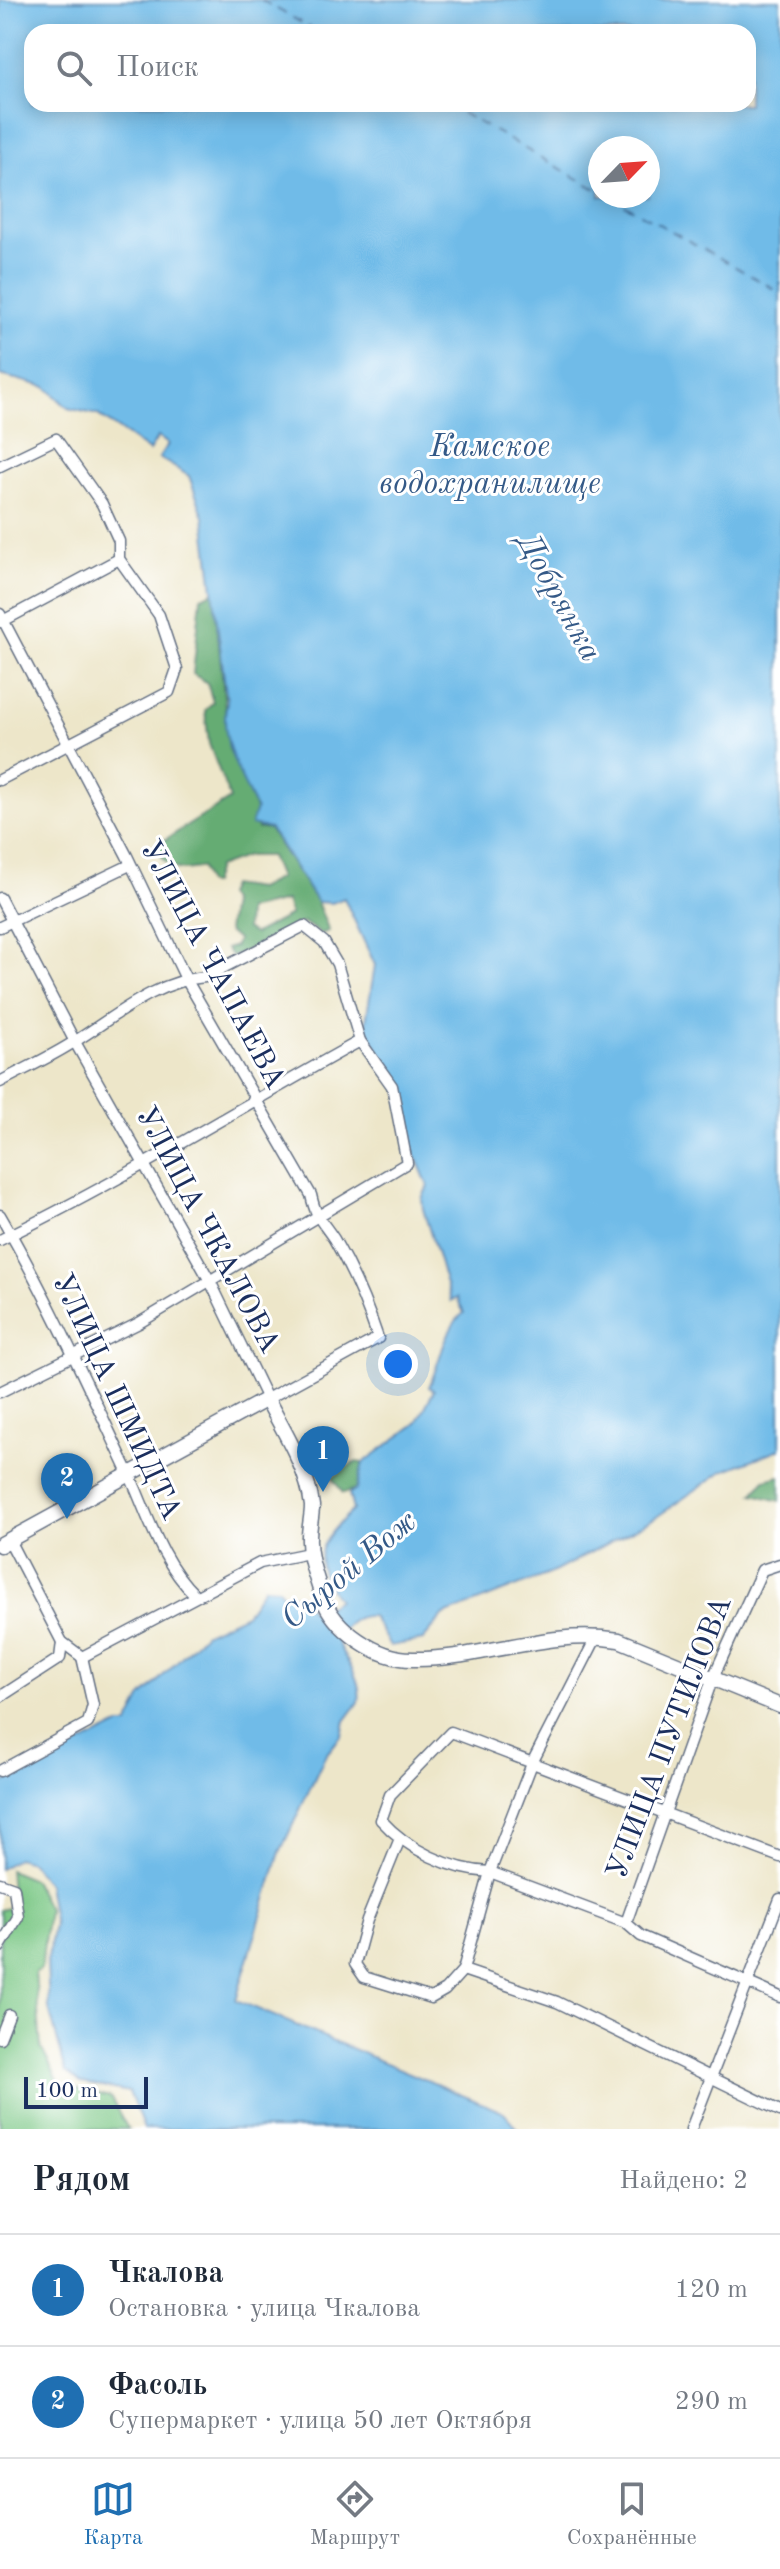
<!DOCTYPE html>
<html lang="ru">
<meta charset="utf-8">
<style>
:root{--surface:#fff;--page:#f2f2f3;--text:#1f2937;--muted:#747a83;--line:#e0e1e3;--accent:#1f6fb2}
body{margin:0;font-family:"Old Standard TT",serif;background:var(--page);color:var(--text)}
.compass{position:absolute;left:588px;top:136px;width:72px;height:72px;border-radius:50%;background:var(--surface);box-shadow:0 4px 20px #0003;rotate:65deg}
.scale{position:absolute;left:24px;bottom:20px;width:124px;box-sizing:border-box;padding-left:8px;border:4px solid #1b2f5e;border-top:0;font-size:22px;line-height:28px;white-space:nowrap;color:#1b2f5e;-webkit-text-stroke:6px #fff;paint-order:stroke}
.you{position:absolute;left:398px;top:1364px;width:28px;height:28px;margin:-20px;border:6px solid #fff;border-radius:50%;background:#1a73e8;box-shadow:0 0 0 12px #1a73e833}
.badge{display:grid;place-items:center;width:52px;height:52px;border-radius:50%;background:var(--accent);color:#fff;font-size:26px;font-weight:700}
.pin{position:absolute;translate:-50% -66px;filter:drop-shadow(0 2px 4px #0008)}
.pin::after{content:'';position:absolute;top:42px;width:28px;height:24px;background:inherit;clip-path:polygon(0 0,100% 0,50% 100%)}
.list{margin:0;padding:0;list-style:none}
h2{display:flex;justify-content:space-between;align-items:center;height:104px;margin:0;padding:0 32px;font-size:34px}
h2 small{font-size:26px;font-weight:400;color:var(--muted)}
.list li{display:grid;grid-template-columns:52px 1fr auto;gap:24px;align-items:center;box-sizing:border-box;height:112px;padding:0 32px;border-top:2px solid var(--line)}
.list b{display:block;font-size:30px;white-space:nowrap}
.list p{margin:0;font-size:26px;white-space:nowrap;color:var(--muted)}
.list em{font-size:26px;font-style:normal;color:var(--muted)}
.icon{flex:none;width:44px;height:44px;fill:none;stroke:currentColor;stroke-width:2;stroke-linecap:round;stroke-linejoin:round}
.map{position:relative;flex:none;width:780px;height:2129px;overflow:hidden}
.search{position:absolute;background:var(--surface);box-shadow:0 4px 20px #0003;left:24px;right:24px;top:24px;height:88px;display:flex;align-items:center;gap:20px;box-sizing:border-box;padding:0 28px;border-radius:24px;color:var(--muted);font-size:30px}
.sheet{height:328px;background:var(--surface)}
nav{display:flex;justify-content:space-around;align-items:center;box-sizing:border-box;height:112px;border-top:2px solid var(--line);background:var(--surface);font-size:22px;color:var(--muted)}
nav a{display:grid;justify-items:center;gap:4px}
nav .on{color:var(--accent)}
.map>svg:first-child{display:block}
.green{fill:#7cc886;stroke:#4c7c72;stroke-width:2}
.forest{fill:#65ac73;stroke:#406e68;stroke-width:2;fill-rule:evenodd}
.water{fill:#6fbbe8;stroke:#4575a3;stroke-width:2;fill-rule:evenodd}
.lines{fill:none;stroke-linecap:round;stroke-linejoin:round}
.ferry{stroke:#345987;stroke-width:2;stroke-dasharray:10 8;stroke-linecap:butt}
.street-casing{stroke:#646f83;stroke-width:13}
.secondary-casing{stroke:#646f83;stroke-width:17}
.street{stroke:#fff;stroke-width:10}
.secondary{stroke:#fff;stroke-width:14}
.labels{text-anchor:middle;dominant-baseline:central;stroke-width:6;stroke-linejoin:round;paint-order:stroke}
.street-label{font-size:30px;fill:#1b2f5e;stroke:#fff}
.water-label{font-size:32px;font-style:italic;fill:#345987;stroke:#fff}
</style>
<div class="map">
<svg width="780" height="2129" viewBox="0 0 780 2129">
<rect width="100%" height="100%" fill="#fff"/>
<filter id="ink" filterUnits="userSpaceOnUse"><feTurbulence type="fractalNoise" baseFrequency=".0125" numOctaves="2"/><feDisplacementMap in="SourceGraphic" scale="16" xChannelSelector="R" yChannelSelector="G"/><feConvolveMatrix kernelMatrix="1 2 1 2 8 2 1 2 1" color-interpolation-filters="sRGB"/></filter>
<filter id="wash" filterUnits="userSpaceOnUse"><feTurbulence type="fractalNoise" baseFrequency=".006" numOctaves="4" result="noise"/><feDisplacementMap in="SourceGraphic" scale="32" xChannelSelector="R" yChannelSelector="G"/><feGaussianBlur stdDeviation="1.8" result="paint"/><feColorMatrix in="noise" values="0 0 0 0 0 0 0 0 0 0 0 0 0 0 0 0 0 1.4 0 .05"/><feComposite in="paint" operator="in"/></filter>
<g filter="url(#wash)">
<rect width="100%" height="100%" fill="#ede6c9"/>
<polygon class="green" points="9,1870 33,1880 48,1909 41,1969 35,1972 41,2048 61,2086 110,2097 128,2129 0,2129 0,1910 13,1907"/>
<g class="forest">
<path d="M214,592L229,749L256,809L258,829H269L317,902L329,931L321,934L303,922L232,957L226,949L235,946L237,940L227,931L231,903L226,895L230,885L258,889L279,878L270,856H247L217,867L212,884H207L201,867C179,873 171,870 157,852L158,844L230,799L209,744L205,710L213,702L207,683L193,674L201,597ZM286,901L290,915L254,934L246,929L247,910Z"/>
<polygon points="356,1462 363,1463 357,1489 343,1493 332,1478"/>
<polygon points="780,1476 780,1501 753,1494 765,1480"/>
</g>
<path class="water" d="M0,0H780V1449L723,1471L655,1518L556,1571L444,1615L423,1640L390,1646L372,1616C356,1614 349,1624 337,1634C333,1649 364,1672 359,1702L345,1721L342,1735L325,1756L280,1852L236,2000L505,2113L517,2129H144L129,2092L81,2083L66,2072L49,2009L47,1962L54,1925L47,1884L31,1862L17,1858L0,1869V1784L119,1725H128L141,1698L205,1633L246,1614L264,1587L278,1588L283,1595H300L314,1614L338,1600C308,1559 318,1543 353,1510L349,1494L357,1488L363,1463L417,1423L434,1390L429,1387C439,1365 446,1325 464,1313L457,1298L451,1301L423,1209L422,1199L428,1186L407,1135L402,1092L365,1027L375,965L344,898L332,903L317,902L270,829L251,825L256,809C241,776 218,739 227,702L204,517L189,476L159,458L168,444L158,437L149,451L98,415L68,408L46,387L0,375ZM32,32H748V104H32ZM600,148H648V196H600Z"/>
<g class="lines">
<g class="ferry">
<polyline points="261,0 318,32"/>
<polyline points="446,104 600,191"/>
<polyline points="609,196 780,292"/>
</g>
</g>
</g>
<g filter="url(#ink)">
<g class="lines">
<g class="street-casing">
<g id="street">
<polyline points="0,466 56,439 102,504 119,541 119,559 159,615 177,669 169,692 0,780"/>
<path d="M0,614L127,856L186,979L311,1195C316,1218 322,1221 334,1239C352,1270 367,1305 378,1338L267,1399L210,1281L75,1042L0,898"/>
<polyline points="1,622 119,559"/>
<polyline points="0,927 130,865"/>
<path d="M0,1082C26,1068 53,1056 77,1040C117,1015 156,981 205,977L304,926L324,942L337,964L360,1041L392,1086L407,1163L139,1323L0,1392"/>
<path d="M0,1215C47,1296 86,1382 126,1467C147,1511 159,1560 195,1595"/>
<path d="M0,1240C124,1180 240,1107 360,1041"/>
<polyline points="9,1540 62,1642 82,1657"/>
<polyline points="82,1657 260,1563 309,1553"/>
<polyline points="0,1697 60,1658 62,1642"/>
<polyline points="0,1771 88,1723 93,1705 82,1657"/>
<polyline points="399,1841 367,1920 355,1964 364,1977 431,1998 445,1990 463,1970 490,1872 533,1761 597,1636"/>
<path d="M780,1857L451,1732L390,1795L381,1820C408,1850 450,1870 490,1872L626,1923L641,1936L780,1997"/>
<polyline points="0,1883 14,1888 18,1917 0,1947"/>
<polyline points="626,1923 712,1680 762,1570 780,1564"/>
<polyline points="463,1970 557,2002 780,2111"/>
<polyline points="0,2038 9,2015"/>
<polyline points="691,2129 780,1899"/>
</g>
</g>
<g class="secondary-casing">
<path id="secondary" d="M0,1545L267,1399C284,1432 308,1469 312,1506C312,1516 309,1527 309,1537C308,1557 316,1576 322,1596C334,1630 377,1659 413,1659C483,1660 548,1628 619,1640L780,1706"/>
</g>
<use href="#street" class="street"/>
<use href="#secondary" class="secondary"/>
</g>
</g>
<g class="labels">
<g class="street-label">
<text transform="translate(212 965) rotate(62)">УЛИЦА ЧАПАЕВА</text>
<text transform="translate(207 1230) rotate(62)">УЛИЦА ЧКАЛОВА</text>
<text transform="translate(116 1397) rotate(65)">УЛИЦА ШМИДТА</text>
<text transform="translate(670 1738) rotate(-69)">УЛИЦА ПУТИЛОВА</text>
</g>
<g class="water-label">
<text x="490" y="448">Камское<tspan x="490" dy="37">водохранилище</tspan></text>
<text transform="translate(558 598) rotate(61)">Добрянка</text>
<text transform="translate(350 1571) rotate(-40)">Сырой Вож</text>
</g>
</g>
</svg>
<svg class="compass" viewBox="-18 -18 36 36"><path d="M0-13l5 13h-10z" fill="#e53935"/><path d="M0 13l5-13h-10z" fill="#747a83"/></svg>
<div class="scale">100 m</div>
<div class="you"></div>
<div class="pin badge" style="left:323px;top:1492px">1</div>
<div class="pin badge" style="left:67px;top:1519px">2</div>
<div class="search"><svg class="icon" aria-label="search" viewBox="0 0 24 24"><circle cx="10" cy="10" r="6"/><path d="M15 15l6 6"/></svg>Поиск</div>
</div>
<section class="sheet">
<h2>Рядом<small>Найдено: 2</small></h2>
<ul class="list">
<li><span class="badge">1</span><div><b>Чкалова</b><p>Остановка · улица Чкалова</p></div><em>120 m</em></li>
<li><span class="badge">2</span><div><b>Фасоль</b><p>Супермаркет · улица 50 лет Октября</p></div><em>290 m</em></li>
</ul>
</section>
<nav>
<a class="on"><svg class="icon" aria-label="map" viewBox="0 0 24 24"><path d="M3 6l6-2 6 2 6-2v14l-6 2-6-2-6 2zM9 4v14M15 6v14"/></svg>Карта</a>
<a><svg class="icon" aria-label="directions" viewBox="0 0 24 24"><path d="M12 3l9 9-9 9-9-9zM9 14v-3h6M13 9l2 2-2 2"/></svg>Маршрут</a>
<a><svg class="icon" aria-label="saved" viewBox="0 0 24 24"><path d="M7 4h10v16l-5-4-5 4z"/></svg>Сохранённые</a>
</nav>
